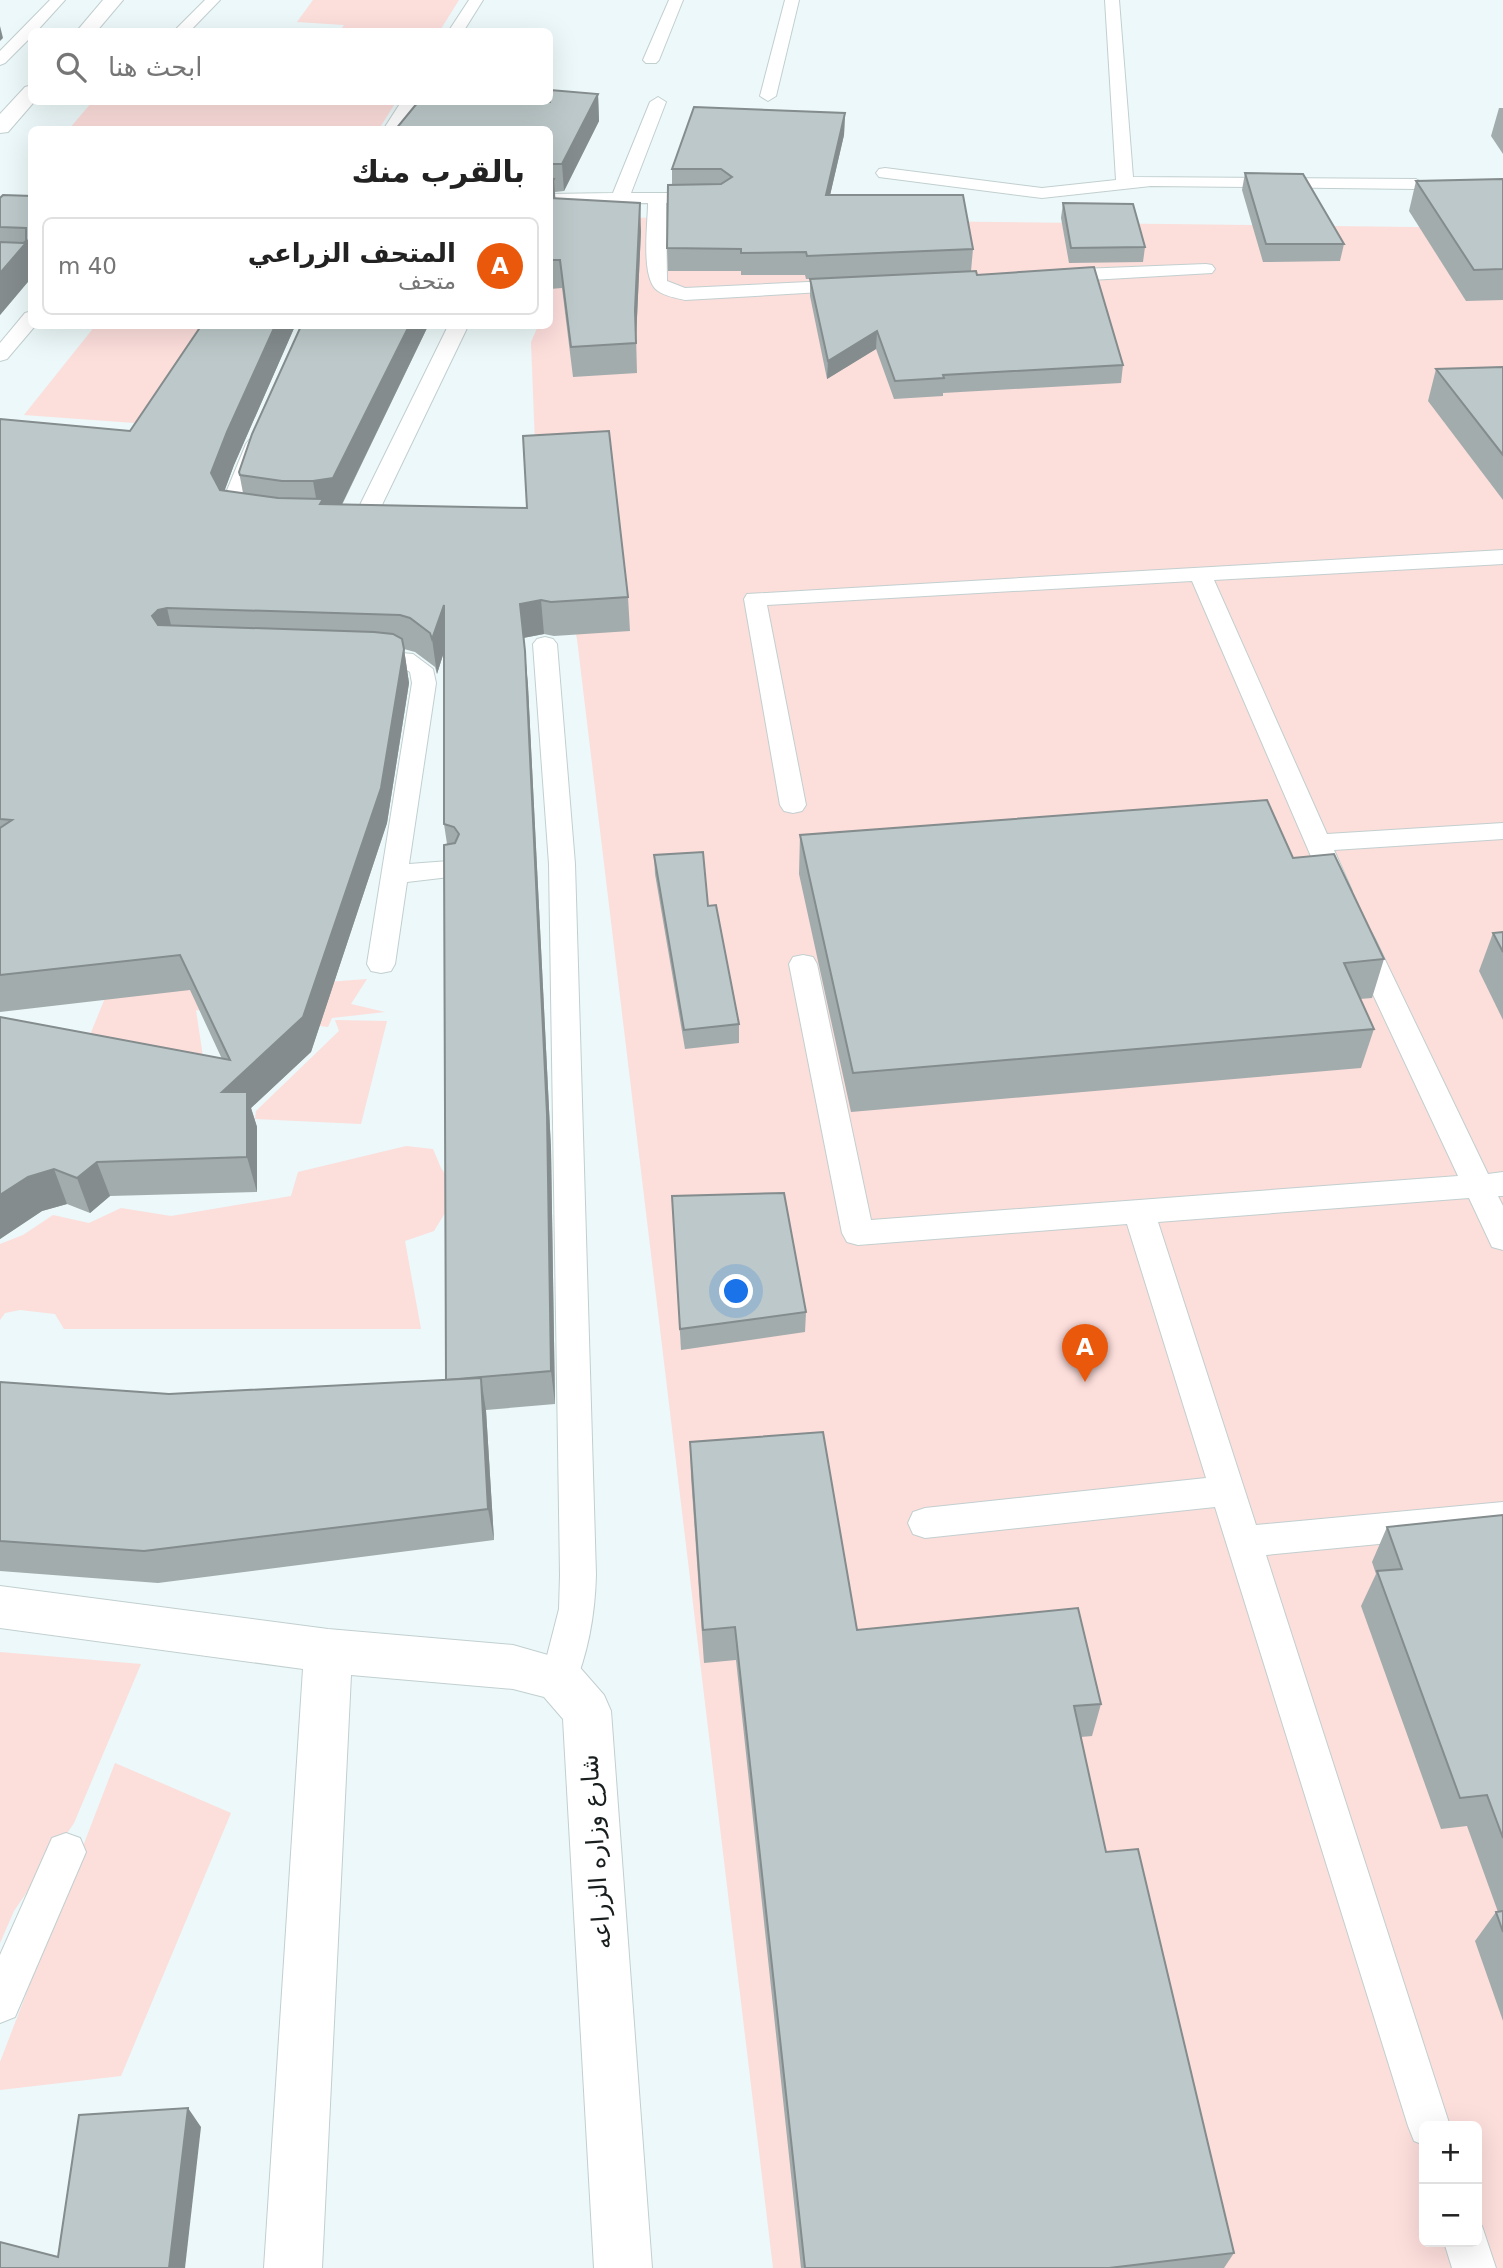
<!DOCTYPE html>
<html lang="ar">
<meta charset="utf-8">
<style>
:root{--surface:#fff;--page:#f6f6f6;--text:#222;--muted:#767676;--line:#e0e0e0;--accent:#ea580c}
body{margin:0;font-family:"DejaVu Sans","Noto Sans Arabic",sans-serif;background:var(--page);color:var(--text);direction:rtl}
.controls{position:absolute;right:21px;bottom:21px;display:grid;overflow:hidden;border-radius:10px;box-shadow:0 7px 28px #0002}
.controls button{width:63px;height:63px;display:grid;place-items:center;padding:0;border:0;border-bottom:2px solid var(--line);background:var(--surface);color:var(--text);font:35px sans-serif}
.you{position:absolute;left:737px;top:1292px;width:24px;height:24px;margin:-18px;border:5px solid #fff;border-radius:50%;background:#1a73e8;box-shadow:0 0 0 10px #1a73e833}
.badge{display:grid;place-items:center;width:46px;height:46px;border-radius:50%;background:var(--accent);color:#fff;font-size:23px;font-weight:700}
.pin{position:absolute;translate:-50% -58px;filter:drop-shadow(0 2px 4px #0008)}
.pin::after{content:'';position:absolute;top:37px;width:24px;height:21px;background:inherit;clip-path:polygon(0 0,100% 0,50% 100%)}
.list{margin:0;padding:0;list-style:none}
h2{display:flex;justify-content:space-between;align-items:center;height:91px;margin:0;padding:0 28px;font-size:30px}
h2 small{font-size:23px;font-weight:400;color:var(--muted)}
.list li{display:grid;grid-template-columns:46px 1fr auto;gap:21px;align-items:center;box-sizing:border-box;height:98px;margin:0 14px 14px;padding:0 14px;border:2px solid var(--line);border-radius:10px}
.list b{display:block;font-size:26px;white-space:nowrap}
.list p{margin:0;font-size:23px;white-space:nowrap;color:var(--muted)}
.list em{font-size:23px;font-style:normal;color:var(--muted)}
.icon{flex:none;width:38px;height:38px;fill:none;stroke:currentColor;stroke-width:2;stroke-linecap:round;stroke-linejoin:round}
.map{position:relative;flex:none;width:1503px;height:2268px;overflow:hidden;direction:ltr}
.search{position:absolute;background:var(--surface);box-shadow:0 7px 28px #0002;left:28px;top:28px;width:525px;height:77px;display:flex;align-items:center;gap:18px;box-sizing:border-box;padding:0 24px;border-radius:10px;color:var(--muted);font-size:26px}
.panel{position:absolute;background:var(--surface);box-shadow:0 7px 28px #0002;left:28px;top:126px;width:525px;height:203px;border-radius:10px;direction:rtl}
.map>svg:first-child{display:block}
.green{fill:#fcdedb;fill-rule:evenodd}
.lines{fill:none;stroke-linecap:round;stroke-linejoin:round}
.service-casing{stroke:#c2cfcf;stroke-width:2}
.minor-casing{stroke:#c2cfcf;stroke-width:2}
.service{fill:#fff;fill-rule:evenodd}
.minor{fill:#fff;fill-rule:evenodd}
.wall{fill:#a2acad}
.shaded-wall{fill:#848c8d}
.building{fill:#bcc8c9;stroke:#848c8d;stroke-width:2}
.labels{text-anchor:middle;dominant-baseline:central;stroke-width:7;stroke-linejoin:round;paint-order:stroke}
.near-street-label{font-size:24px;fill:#181d1d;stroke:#fff}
</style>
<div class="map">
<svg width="1503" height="2268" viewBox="0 0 1503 2268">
<rect width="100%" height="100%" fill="#ecf8f9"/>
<g class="green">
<polygon points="313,0 459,0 439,32 340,31 344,25 297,22"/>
<polygon points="92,102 396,102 379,129 69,129"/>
<path d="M581,217L1494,228L1503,245V2268H773L577,639L568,599L541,596L531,342L538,326H550V296ZM1424,2126H1477V2242H1424Z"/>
<polygon points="95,326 232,326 176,426 24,415"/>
<polygon points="130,936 207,991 367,979 351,1004 385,1012 332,1018 328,1027 196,1010 209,1097 67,1092"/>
<polygon points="335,1020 387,1021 361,1124 255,1119 256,1111 339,1031"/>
<polygon points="406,1146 433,1149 441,1168 458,1192 434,1231 405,1241 421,1329 64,1329 55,1314 20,1310 5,1313 0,1320 0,1244 23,1235 53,1215 89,1223 121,1208 171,1216 291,1196 298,1172"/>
<polygon points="0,1652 141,1664 74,1823 14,1911 0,1943"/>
<polygon points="115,1763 231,1813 121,2076 0,2090 0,2062"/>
</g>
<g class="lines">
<g class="service-casing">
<g id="service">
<polygon points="50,0 65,0 36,32 32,32 32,36 5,63 0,65 0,51"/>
<polygon points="205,0 220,0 189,32 173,32"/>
<polygon points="469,0 483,0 463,32 448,32"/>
<polygon points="669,0 683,0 659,60 656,63 646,63 643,60"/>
<polygon points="785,0 799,0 776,96 768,101 760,96"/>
<polygon points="1105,0 1119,0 1133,177 1416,179 1425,184 1416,189 1151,186 1042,198 879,177 876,173 879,169 885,168 1042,188 1116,180"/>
<path d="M658,97L666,102L631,193H675L684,198L681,202L666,203L667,281L685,288L849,280L856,282L858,286L856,290L685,300C676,298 665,296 658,291C640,279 648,224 648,203L550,204V194L613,193L650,102Z"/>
<polygon points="401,102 417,102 400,130 383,130"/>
<polygon points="1206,264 1212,265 1215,269 1212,273 1056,282 1047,276 1056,270"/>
<polygon points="32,311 32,326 35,326 7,359 0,361 0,343 25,313"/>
<path d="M448,326H468L380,509C368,524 348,530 330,526L327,521L330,516L347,514L360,505Z"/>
<polygon points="256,438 263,440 266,444 243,505 245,511 258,513 261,518 258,523 250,524 228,521 221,505 246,444 249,440"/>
<polygon points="1503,550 1503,564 1214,580 1327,834 1503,823 1503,839 1334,850 1352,891 1348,897 1339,900 1330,897 1326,891 1192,581 767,605 806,805 802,811 793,813 784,811 780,805 744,599 747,594"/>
<path d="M545,637L553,639L557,644L575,864L596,1575C595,1614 588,1655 572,1691L559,1696L546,1691L541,1679L559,1609L560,1575L549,864L533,644L537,639Z"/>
<polygon points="368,650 413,654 433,669 436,683 409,864 449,861 458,864 462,870 458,876 407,882 395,964 391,971 381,973 371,971 367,964 412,683 410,672 400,666 360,662 356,657 360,652"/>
<polygon points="1361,930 1371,932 1375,939 1488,1174 1503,1172 1503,1196 1498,1196 1503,1206 1503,1250 1492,1247 1469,1198 1158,1222 1256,1525 1503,1502 1503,1532 1266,1555 1450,2126 1424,2126 1424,2145 1414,2141 1408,2126 1215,1507 925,1538 913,1534 908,1523 913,1512 925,1508 1206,1478 1127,1224 858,1245 847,1242 842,1233 789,964 793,957 803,955 813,957 817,964 871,1220 1458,1176 1347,939 1351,932"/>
<polygon points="66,1833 80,1838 86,1852 15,2017 0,2023 0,1955 52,1838"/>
<polygon points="1477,2224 1482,2226 1496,2268 1452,2268 1444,2242 1477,2242"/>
</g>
</g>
<g class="minor-casing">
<g id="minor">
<polygon points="103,0 123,0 96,32 76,32"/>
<polygon points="32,85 32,102 34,102 8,132 0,133 0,114 25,87"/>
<polygon points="0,1586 328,1629 513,1645 576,1663 604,1695 611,1711 652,2268 594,2268 563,1719 544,1697 513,1689 351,1675 322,2268 264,2268 303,1669 0,1628"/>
</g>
</g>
<use href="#service" class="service"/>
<use href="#minor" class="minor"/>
</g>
<g class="wall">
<polygon points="598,94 599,121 564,191 555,192 555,198 641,231 636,339 637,373 573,377 562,288 550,289 550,130"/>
<polygon points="1499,108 1503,108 1503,154 1491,136"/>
<polygon points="845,113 844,135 830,195 973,249 971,271 1123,365 1121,383 943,393 943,396 894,399 876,349 827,379 810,296 810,279 853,277 806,279 805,275 741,275 741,271 668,271 667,248 672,185 672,169"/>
<polygon points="1245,173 1344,244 1340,261 1263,262 1242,190"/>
<polygon points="1503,179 1503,300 1466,301 1409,211 1416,181"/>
<polygon points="32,196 32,277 0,315 0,198"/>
<polygon points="1063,203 1145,247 1143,262 1069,263 1061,218"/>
<polygon points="201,326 295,326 234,465 224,491 243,493 239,472 428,326 342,505 628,597 630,631 554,636 544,634 523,638 528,686 551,1149 555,1404 486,1410 494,1540 158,1583 0,1571 0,1382 169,1394 446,1380 447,844 444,824 444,652 437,674 435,667 415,652 404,649 409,683 387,823 311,1052 251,1108 257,1127 257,1192 110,1196 90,1213 67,1204 42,1211 0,1239 0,1017 222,1059 190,990 0,1012 0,419 130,431"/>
<polygon points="1503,367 1503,500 1428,401 1436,369"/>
<polygon points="800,835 1293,858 1384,959 1372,998 1360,999 1374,1029 1361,1068 851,1112 799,874"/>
<polygon points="654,855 708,906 739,1024 739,1043 685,1049 655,874"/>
<polygon points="1503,932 1503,1020 1479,971 1493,933"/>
<polygon points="672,1196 806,1312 805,1332 681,1350"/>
<polygon points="690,1442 857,1630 1101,1704 1092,1736 1081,1737 1106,1852 1234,2253 1224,2268 801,2268 736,1660 704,1663 691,1477"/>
<polygon points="1503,1515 1503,2021 1475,1941 1496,1912 1498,1912 1467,1826 1441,1829 1361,1606 1376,1574 1372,1562 1387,1527"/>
</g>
<g class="shaded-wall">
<polygon points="0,26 3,38 0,41"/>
<polygon points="598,94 599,121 564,191 562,164"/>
<polygon points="845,113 844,135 825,217 826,195"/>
<polygon points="554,179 556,207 550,218 550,187"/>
<polygon points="640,203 641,231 636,339 637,373 635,310"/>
<polygon points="32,236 32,277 0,315 0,273"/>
<polygon points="275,326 295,326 234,465 219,506 211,473 227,432"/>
<polygon points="409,326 428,326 338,512 319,515 313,481"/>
<polygon points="877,331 876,349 827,379 828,361"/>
<polygon points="541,600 544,634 523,638 520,604"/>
<polygon points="444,605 448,639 437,674 432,639"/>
<polygon points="167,608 175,642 166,644 152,616 158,610"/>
<polygon points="404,649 409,683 387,823 311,1052 251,1108 257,1127 257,1192 247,1157 222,1092"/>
<polygon points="525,651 528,686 551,1149 555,1404 551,1371"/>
<polygon points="97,1162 110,1196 90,1213 77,1178"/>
<polygon points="54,1169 67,1204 42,1211 0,1239 0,1195 28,1177"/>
<polygon points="481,1378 486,1411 494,1540 488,1509"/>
<polygon points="188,2108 201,2127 185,2268 169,2268"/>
</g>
<g class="building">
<polygon points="550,90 598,94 562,164 550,164 550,130 395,130 418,102 550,102"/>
<polygon points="694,107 845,113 826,195 963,195 973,249 807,256 806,252 741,253 741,249 667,248 668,185 721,184 732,177 721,169 672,169"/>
<polygon points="1245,173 1303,174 1344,244 1266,244"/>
<polygon points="550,178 554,179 550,187"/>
<polygon points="1503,179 1503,269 1474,270 1416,181"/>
<polygon points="3,195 32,196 32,236 0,273 0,242 23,243 26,241 26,228 0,227 0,198"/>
<polygon points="550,198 640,203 635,310 636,343 571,347 560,260 550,260"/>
<polygon points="1063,203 1133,204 1145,247 1071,248"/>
<polygon points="1094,267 1123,365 943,375 944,378 895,381 877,331 828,361 810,279 976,271 977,275"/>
<polygon points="201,326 275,326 227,432 211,473 220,490 278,498 323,499 320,504 527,508 523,436 609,431 628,597 551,602 541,600 520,604 525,651 547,1114 551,1371 446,1380 444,845 455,843 459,834 454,827 444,824 444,605 432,639 430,633 410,618 400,615 167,608 158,610 152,616 158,625 374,632 393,634 402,639 404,649 381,788 303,1017 222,1092 247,1092 247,1157 97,1162 77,1178 54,1169 28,1177 0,1195 0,1017 230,1060 180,955 0,975 0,828 12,820 0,819 0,419 130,431"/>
<polygon points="301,326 409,326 333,478 313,481 282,481 240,475 239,472 252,434"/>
<polygon points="1503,367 1503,455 1436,369"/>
<polygon points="1267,800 1293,858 1334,854 1384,959 1344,963 1374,1029 853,1073 800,835"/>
<polygon points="703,852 708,906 716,905 739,1024 684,1030 654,855"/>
<polygon points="1503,932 1503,952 1493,933"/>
<polygon points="784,1193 806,1312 680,1329 672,1196"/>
<polygon points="481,1378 488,1509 144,1551 0,1541 0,1382 169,1394"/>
<polygon points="823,1432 857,1630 1078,1608 1101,1704 1074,1706 1106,1852 1138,1849 1234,2253 1109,2268 805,2268 735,1627 703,1630 690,1442"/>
<polygon points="1503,1515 1503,1838 1487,1795 1460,1798 1377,1571 1402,1569 1387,1527"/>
<polygon points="1503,1911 1503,1932 1496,1912"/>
<polygon points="188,2108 169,2268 0,2268 0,2242 58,2257 79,2115"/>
</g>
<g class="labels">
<g class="near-street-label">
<text transform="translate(596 1852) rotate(-94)">شارع وزاره الزراعه</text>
</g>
</g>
</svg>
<div class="controls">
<button>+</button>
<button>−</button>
</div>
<div class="you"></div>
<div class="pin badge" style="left:1085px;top:1382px">A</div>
<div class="search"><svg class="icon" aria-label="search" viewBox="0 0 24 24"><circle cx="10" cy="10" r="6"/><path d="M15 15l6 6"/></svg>ابحث هنا</div>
<section class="panel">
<h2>بالقرب منك<small></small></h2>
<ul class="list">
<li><span class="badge">A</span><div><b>المتحف الزراعي</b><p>متحف</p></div><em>40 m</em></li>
</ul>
</section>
</div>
